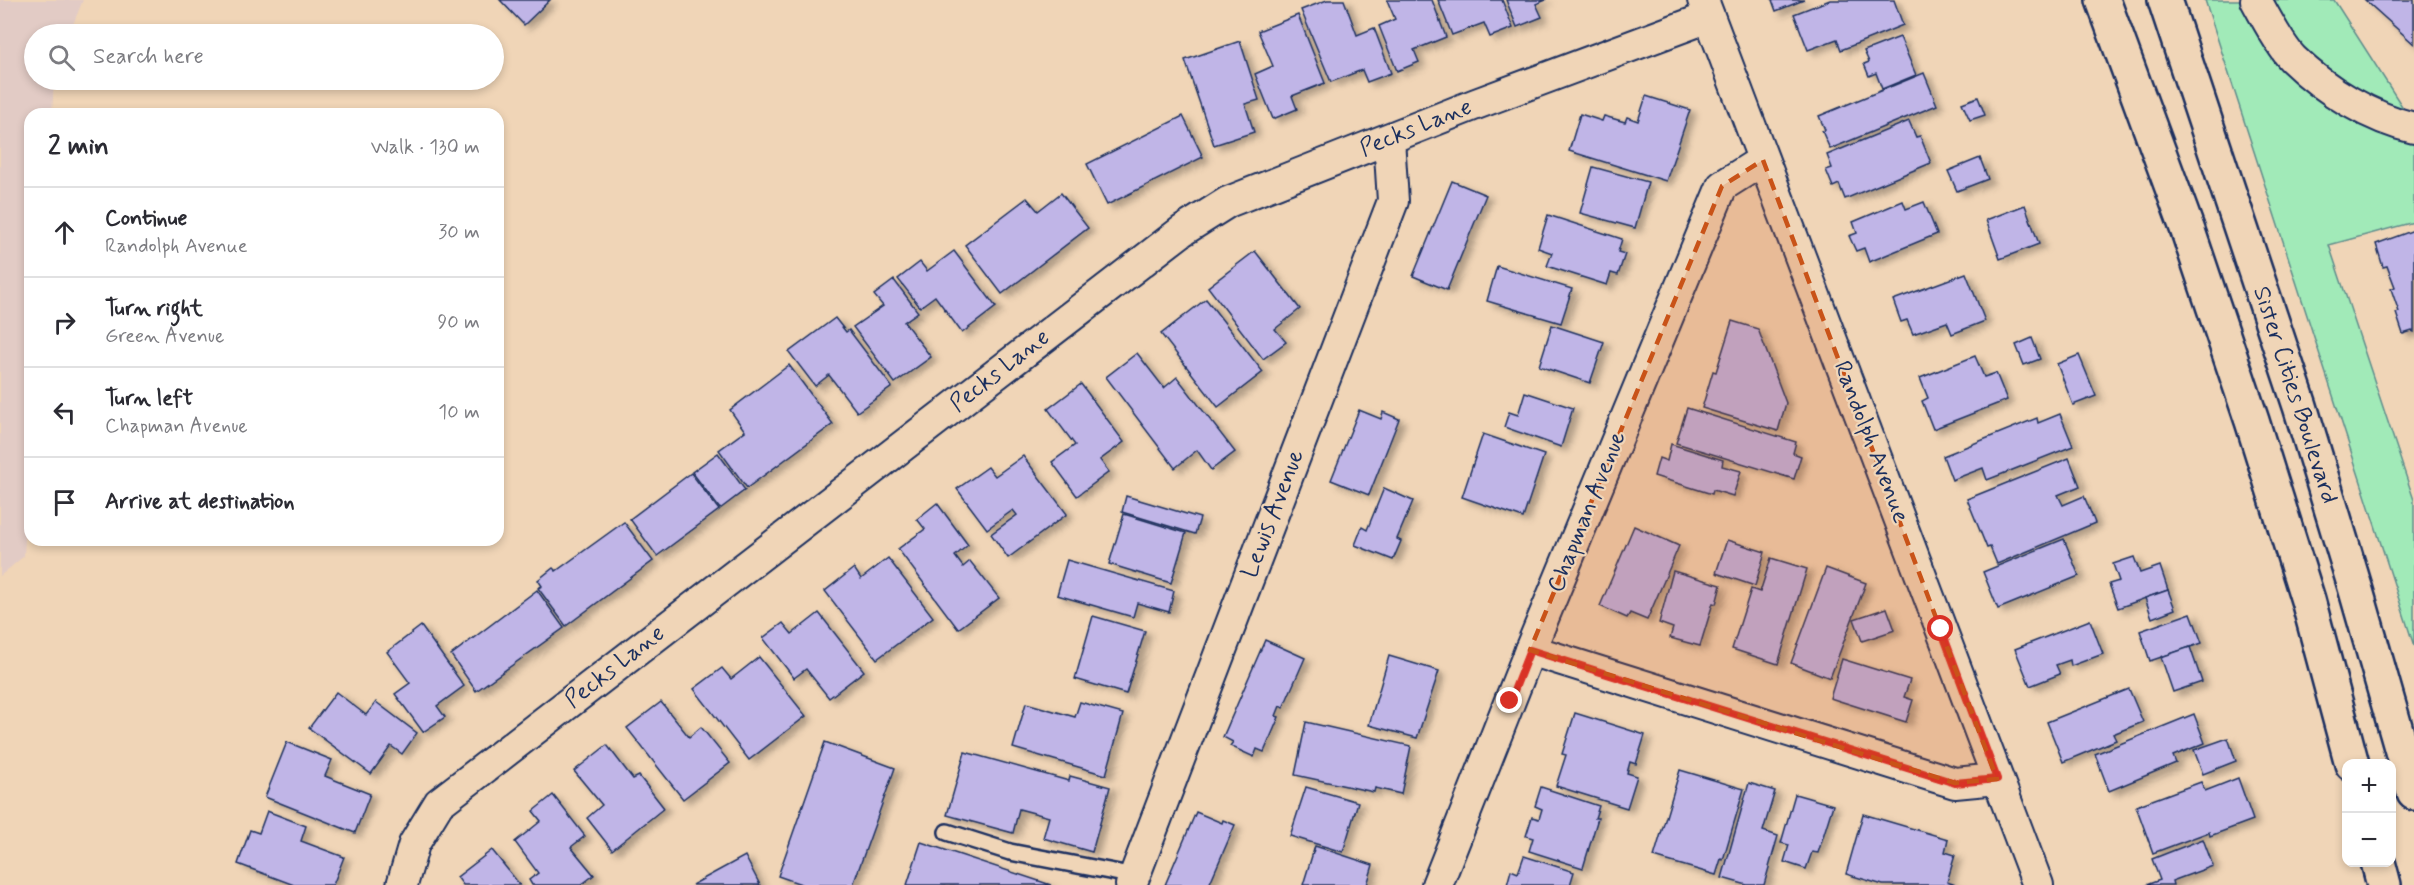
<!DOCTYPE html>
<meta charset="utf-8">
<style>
:root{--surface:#fff;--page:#f2f2f3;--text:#2b2b33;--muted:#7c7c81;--line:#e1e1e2}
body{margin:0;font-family:Mynerve,sans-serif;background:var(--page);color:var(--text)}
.controls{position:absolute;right:18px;bottom:18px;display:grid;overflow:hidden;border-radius:12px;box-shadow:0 3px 9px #0003}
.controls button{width:54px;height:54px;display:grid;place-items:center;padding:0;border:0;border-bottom:2px solid var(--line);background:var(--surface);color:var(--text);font:30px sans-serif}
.stop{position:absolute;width:18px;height:18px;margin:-14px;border:4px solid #d93025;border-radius:50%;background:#fff}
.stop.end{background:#d93025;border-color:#fff;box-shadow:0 2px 6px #0008}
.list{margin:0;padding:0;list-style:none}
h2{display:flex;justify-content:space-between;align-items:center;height:78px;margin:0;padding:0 24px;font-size:26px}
h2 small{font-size:20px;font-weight:400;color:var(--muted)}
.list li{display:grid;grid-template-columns:39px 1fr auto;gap:18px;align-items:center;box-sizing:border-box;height:90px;padding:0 24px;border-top:2px solid var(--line)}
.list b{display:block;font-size:22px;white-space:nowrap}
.list p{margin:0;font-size:20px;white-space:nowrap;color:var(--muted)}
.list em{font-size:20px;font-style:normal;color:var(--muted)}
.icon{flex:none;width:33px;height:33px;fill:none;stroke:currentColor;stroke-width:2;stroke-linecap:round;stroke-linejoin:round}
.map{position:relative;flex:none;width:2414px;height:885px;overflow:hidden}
.search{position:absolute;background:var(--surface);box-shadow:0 3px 9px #0003;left:24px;top:24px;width:480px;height:66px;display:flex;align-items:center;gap:15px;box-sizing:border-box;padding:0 21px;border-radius:33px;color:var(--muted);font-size:22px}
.panel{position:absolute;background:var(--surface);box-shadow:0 3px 9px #0003;left:24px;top:108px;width:480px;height:438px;border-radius:18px}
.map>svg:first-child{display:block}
.built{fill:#e2cbc5}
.green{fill:#a1eab8;stroke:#5e8c8b;stroke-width:1.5}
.building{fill:#c0b5e7;stroke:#1b2f5e;stroke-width:1.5;filter:url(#shadow)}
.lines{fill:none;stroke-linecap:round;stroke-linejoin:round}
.lane-casing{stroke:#1b2f5e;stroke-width:20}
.street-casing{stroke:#1b2f5e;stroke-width:34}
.secondary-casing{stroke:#1b2f5e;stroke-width:38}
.lane{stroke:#f0d5b7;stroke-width:15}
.street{stroke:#f0d5b7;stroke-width:30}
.secondary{stroke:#f0d5b7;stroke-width:33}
.route{stroke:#d93025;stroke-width:8}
.marked{fill:#c95318;fill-opacity:0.2;stroke:#c95318;stroke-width:4.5;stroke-dasharray:12 8;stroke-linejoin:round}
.labels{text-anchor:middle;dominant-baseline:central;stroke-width:4.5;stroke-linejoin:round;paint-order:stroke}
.street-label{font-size:24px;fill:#1b2f5e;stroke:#f0d5b7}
</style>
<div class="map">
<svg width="2414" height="885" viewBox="0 0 2414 885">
<defs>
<filter id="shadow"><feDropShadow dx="6" dy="4" stdDeviation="3" flood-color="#0004"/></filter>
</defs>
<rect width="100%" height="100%" fill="#f0d5b7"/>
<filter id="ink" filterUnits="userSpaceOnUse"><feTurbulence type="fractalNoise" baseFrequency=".0167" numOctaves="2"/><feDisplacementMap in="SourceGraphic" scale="12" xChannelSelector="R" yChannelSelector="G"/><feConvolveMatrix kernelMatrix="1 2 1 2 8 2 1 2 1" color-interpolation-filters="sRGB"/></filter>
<g filter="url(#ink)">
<polygon class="built" points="0,0 83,0 69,34 34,34 34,80 54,80 52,114 30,114 30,458 24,556 0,576"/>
<polygon class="green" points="2205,0 2334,0 2414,125 2414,222 2329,245 2414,500 2414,646"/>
<g class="building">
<polygon points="500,0 550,0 524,25"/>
<polygon points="1327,0 1344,0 1357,35 1374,28 1391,73 1367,82 1362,70 1331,82 1301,10"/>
<polygon points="1387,0 1432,0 1446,37 1414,50 1419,62 1397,71 1379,26 1395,19"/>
<polygon points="1438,0 1502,0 1513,28 1490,37 1484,23 1452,35"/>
<polygon points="1506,0 1546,0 1536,4 1542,17 1517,27"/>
<polygon points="1772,0 1804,0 1776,11"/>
<polygon points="1830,0 1894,0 1903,25 1841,50 1837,39 1808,50 1794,14"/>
<polygon points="2365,0 2414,0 2414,44"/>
<polygon points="1298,15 1325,83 1292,96 1297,109 1273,119 1255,74 1273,66 1258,31"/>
<polygon points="1900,37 1916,75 1882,89 1876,73 1869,76 1864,64 1869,62 1864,51"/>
<polygon points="1240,41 1259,100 1245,104 1254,132 1214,145 1185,60"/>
<polygon points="1924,73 1937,105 1830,149 1822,131 1825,130 1819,116"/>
<polygon points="1646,96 1690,110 1666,181 1569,151 1580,114 1602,121 1604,116 1625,122 1627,117 1638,121"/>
<polygon points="1978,97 1985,115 1970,120 1962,103"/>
<polygon points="1183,116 1203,157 1107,205 1087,164"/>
<polygon points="1909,121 1916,137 1920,136 1931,163 1845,199 1839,184 1833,187 1826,170 1832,168 1827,155"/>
<polygon points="1980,158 1988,179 1957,191 1948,171"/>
<polygon points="1593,167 1648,182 1635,228 1580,213"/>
<polygon points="1452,181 1486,195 1447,290 1413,276"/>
<polygon points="1061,193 1088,228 1002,294 965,245 1027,198 1038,211"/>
<polygon points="1903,201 1906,209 1924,202 1937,234 1869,262 1864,248 1856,251 1849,236 1857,233 1853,222"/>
<polygon points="2025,205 2039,244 2000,259 1986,220"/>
<polygon points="1548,215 1622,239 1618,252 1625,254 1618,275 1611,273 1607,285 1547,266 1552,253 1538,248"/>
<polygon points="2414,230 2414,332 2412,331 2403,334 2396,313 2399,312 2391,289 2395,287 2387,266 2383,267 2376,244"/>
<polygon points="954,251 996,307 962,333 935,296 920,307 898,279 920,262 927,271"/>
<polygon points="1255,251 1300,309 1275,329 1286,342 1263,359 1208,287"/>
<polygon points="1497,266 1572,289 1561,323 1487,301"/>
<polygon points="1966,273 1985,321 1952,334 1947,322 1913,334 1907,320 1901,322 1893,300"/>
<polygon points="894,280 918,312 904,322 931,357 895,383 853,327 883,306 874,295"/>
<polygon points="1206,299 1263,372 1218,407 1161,334"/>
<polygon points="835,318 846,332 849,330 892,387 857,412 829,375 815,386 789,352"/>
<polygon points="1732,321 1758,329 1786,403 1778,431 1702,408 1713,371 1716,372"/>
<polygon points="1552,325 1604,342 1590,383 1539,366"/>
<polygon points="2032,338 2040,359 2024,365 2016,345"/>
<polygon points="1137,353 1164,388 1177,377 1235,452 1211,470 1197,450 1175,468 1106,377"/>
<polygon points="2079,355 2096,396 2073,405 2057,364"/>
<polygon points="1975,356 1984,377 1996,373 2007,400 1933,429 1922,401 1928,398 1920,378"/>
<polygon points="789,365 833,424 747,488 719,450 745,431 730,410"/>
<polygon points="1081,384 1124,442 1100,460 1109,472 1077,496 1052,462 1075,445 1048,409"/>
<polygon points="1525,392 1573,408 1561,447 1504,427 1509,412 1518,415"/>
<polygon points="1687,408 1796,442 1793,453 1801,456 1794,479 1676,443"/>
<polygon points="1359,410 1381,419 1383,412 1399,419 1369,495 1331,480"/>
<polygon points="2060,414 2073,446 1987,480 1983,468 1952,480 1943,456 2037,418 2038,423"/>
<polygon points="1483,434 1544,455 1523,518 1462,497"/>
<polygon points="1671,444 1723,460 1722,466 1741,471 1733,496 1713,490 1712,494 1654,476 1659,458 1667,461"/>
<polygon points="718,453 745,490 720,509 692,472"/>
<polygon points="1023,456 1067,514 1008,558 991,534 1017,515 1013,510 987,529 957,489 988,467 995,476"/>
<polygon points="2069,458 2080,486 2058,495 2063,505 2084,496 2095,523 1997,564 1990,547 1987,548 1967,499"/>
<polygon points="691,473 719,510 657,556 630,519"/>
<polygon points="1384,488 1413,501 1397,539 1401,541 1393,560 1355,545 1362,527 1367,530"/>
<polygon points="1126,496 1200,518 1195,534 1122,512"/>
<polygon points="937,503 968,545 955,556 963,567 970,561 999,598 958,629 898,549 925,529 917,519"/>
<polygon points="1124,514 1186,533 1171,583 1109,564"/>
<polygon points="624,522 653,561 566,626 538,588 542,586 538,580 553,568 556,571"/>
<polygon points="1634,526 1679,546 1647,620 1630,613 1627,618 1600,606"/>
<polygon points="2064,539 2079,576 1998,609 1983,572"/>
<polygon points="1727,540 1765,552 1755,586 1716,573"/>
<polygon points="2134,557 2140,573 2160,566 2168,590 2118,608 2109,584 2119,581 2113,564"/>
<polygon points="888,558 933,617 877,659 825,591 854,568 861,579"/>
<polygon points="1771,558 1807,569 1778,664 1732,649 1751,589 1760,592"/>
<polygon points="1067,560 1174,591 1169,612 1137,603 1133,617 1057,595"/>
<polygon points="1826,568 1866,583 1830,678 1791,663"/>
<polygon points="1673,571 1721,585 1716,604 1713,603 1700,646 1670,638 1673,628 1659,623"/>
<polygon points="537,590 564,628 476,691 451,655"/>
<polygon points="2168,590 2175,609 2152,618 2145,598"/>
<polygon points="1887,608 1895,630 1862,641 1854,619"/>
<polygon points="819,613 864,671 829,698 806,669 794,678 763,638 783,623 792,634"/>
<polygon points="2191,613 2202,643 2150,661 2140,631"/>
<polygon points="1093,616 1145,631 1126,694 1075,679"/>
<polygon points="2090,620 2103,654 2071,666 2070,660 2056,665 2060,674 2030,686 2015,649"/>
<polygon points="421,626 464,686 437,706 445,717 423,732 395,694 410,683 387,652"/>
<polygon points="1265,640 1305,658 1283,708 1280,706 1276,716 1279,717 1264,752 1257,749 1254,757 1230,746 1233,742 1223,737"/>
<polygon points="2190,647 2202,682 2173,692 2161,657"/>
<polygon points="1389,656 1439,671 1417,738 1369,725"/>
<polygon points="759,657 806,716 749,760 694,689 722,668 731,679"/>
<polygon points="1842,659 1910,680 1904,697 1913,700 1906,722 1830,698"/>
<polygon points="2129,689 2143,722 2113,734 2116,740 2063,762 2047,722"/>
<polygon points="336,692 366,715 376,702 417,733 402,754 391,746 371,774 309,728"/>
<polygon points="661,702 689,737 701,727 730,763 683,799 627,728"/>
<polygon points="1080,702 1123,714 1106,775 1013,748 1026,703 1075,717"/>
<polygon points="1575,713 1645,735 1636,764 1630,762 1627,773 1637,776 1627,808 1556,786 1566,755 1562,754"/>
<polygon points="2194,714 2205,743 2173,756 2176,763 2109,791 2095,754"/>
<polygon points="1306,722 1411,746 1401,794 1375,788 1374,792 1295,775"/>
<polygon points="2228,738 2236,761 2203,774 2194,750"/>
<polygon points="287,742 332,760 325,776 370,794 355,833 265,797"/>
<polygon points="825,742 895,768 853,885 804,885 778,876"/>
<polygon points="607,745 633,779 639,776 664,808 612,850 587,818 602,805 574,771"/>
<polygon points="965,752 1069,781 1070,776 1110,787 1092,852 1043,838 1049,817 1019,809 1013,833 947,815"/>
<polygon points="1680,770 1744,789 1723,860 1721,859 1716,875 1654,857"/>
<polygon points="2238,778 2253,820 2210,836 2209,832 2153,853 2136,806 2201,782 2205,791"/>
<polygon points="1749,783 1775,791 1763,831 1778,836 1764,885 1747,885 1722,878"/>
<polygon points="1306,787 1358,802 1343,852 1290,836"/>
<polygon points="1541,787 1599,806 1595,818 1598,818 1583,868 1529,851 1533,838 1526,836 1532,817 1539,819 1542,809 1535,806"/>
<polygon points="1795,794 1833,805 1818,853 1812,852 1806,869 1784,862 1789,845 1781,843"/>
<polygon points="553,795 585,836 571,847 594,875 581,885 532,885 529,880 538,873 515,842 541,821 533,811"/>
<polygon points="267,811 306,826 301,841 344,857 333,885 294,885 238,864 250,830 259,833"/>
<polygon points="1196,812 1222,823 1223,820 1235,825 1209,885 1165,885"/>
<polygon points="1863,814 1948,839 1945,852 1955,855 1947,882 1956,885 1883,885 1846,874"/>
<polygon points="2203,839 2213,866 2172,881 2173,885 2146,885 2160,880 2152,859"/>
<polygon points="921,842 1051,885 907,885"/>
<polygon points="1315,846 1373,865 1367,885 1303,885"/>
<polygon points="492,850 520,885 463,885 457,877"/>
<polygon points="745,856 760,885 692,885"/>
<polygon points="1524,856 1574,872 1570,885 1507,885 1511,870 1518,873"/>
</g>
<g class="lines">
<g class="lane-casing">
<polyline id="lane" points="947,832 1010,852 1135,876"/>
</g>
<g class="street-casing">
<g id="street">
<polyline points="1703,0 2038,885"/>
<path d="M2256,0C2264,15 2282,48 2293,59C2326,91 2371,118 2414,128"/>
<polyline points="1530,650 1955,783 1997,779"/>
<polyline points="402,885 414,844 439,803 1182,231 1228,202 1476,104 1709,17"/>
<polyline points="1131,885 1393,201 1389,139"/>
<polyline points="1437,885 1530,650 1722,186 1763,160"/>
</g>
</g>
<g class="secondary-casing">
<g id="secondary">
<polyline points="2103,0 2188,231 2252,421 2308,600 2352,764"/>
<polyline points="2165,0 2300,406 2355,587 2414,793"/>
<polyline points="2378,862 2384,885"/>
</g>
</g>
<use href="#lane" class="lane"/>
<use href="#street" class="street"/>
<use href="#secondary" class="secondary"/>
</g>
</g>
<g class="lines" filter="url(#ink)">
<polyline class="route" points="1510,701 1530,650 1955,783 1997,779 1941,629"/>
</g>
<path class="marked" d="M1763,160L1997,779L1955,783L1530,650L1722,186Z"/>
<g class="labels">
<g class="street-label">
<text transform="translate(1416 128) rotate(-22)">Pecks Lane</text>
<text transform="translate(1000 371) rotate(-38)">Pecks Lane</text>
<text transform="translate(2295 395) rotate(72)">Sister Cities Boulevard</text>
<text transform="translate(1871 442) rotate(69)">Randolph Avenue</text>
<text transform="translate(1587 512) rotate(-68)">Chapman Avenue</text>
<text transform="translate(1273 514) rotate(-69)">Lewis Avenue</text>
<text transform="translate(615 667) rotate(-38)">Pecks Lane</text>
</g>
</g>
</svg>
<div class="controls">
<button>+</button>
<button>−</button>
</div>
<div class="stop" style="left:1941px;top:629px"></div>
<div class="stop end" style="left:1510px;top:701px"></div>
<div class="search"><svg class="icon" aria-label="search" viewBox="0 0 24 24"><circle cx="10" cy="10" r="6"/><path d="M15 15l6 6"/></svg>Search here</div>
<section class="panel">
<h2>2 min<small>Walk · 130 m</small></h2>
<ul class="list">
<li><svg class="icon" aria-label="ahead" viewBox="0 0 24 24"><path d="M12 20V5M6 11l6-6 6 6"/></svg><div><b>Continue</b><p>Randolph Avenue</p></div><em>30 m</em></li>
<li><svg class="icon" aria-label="right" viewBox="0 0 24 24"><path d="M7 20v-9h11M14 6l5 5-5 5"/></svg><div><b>Turn right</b><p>Green Avenue</p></div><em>90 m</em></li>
<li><svg class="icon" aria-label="left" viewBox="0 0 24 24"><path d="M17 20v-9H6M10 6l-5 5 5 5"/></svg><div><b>Turn left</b><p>Chapman Avenue</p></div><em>10 m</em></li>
<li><svg class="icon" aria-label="arrive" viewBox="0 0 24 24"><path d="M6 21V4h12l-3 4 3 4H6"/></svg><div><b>Arrive at destination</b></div></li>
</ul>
</section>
</div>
